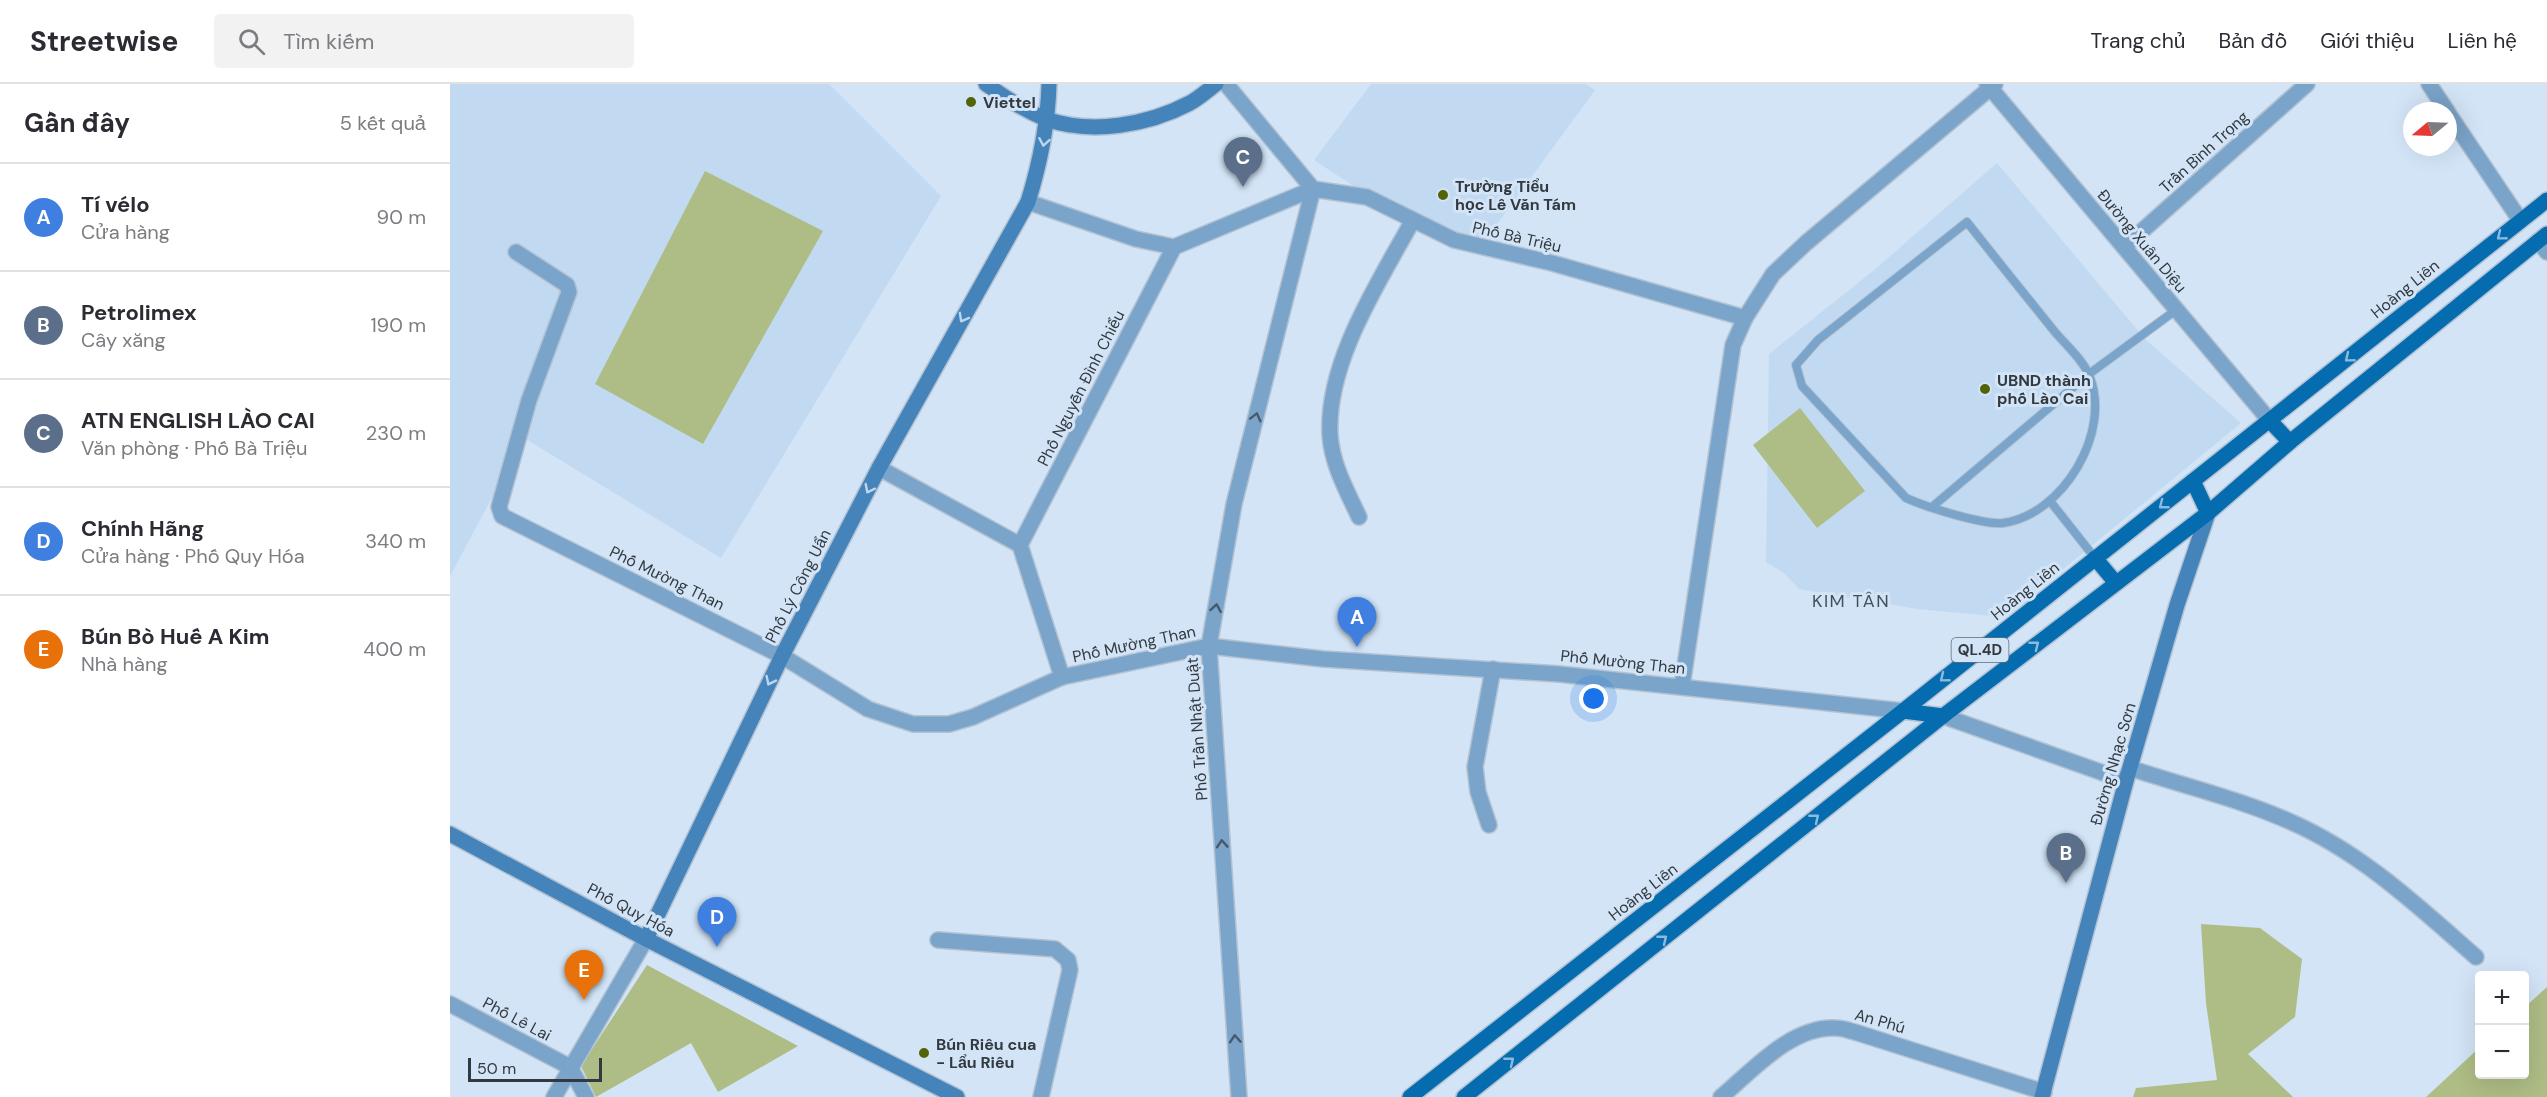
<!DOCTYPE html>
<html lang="vi">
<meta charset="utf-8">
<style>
:root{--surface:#fff;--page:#f2f2f3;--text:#2b2b33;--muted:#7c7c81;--line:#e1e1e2;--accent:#7c3aed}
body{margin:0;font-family:"DM Sans",sans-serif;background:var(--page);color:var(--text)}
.controls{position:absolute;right:18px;bottom:18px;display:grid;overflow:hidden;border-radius:6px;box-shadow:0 6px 24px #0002}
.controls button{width:54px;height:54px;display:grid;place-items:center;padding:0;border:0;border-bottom:2px solid var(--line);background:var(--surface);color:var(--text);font:30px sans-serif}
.compass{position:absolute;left:1953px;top:18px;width:54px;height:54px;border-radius:50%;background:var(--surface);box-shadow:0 6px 24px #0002;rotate:251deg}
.scale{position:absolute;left:18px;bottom:15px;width:134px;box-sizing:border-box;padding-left:6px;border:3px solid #323940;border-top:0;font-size:16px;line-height:21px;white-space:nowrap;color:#323940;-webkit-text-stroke:4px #d2e4f6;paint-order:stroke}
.you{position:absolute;left:1144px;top:615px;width:21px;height:21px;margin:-15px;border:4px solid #fff;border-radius:50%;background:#1a73e8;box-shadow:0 0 0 9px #1a73e833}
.badge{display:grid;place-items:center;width:39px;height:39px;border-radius:50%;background:var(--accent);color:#fff;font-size:20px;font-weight:700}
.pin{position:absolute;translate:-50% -50px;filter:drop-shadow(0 2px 3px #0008)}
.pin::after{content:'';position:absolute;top:32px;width:21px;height:18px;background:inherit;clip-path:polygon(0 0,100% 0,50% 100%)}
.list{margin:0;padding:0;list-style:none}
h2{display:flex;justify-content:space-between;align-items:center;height:78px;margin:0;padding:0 24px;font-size:26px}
h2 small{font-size:20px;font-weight:400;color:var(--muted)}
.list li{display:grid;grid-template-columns:39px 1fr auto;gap:18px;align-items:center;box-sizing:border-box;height:108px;padding:0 24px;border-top:2px solid var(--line)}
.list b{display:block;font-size:22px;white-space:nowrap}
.list p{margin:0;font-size:20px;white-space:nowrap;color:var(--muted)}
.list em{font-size:20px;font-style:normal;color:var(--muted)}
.icon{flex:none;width:33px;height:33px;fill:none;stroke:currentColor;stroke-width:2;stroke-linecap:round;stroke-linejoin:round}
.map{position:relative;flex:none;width:2097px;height:1013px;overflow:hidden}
header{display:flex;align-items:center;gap:36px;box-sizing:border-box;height:84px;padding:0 30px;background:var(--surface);border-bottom:2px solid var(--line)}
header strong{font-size:28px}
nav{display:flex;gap:33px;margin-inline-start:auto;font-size:21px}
.search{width:420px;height:54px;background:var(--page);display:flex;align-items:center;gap:15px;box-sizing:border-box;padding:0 21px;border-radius:6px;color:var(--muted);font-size:22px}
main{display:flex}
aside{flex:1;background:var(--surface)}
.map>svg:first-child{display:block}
.built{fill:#c2daf1}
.green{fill:#aebd85}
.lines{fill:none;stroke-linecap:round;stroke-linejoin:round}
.lane-casing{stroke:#b2c2d2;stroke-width:10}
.street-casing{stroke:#b2c2d2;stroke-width:18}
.secondary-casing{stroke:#b2c2d2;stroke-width:18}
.primary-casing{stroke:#b2c2d2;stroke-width:18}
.lane{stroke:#7ba4ca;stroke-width:8}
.street{stroke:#7ba4ca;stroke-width:15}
.secondary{stroke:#4484bb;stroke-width:15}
.primary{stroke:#056cb0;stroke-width:15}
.oneway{stroke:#bdd6ed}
.oneway2{stroke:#8abade}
.oneway3{stroke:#485969}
.poi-dot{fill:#536309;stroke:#d2e4f6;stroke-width:2}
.labels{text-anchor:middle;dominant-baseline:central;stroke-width:6;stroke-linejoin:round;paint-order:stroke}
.shield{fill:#d2e4f6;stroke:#626c77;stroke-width:1.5}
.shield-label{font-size:15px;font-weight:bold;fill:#323940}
.poi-label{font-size:16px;font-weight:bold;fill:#323940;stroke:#d2e4f6;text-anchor:start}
.street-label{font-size:16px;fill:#323940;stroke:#d2e4f6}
.neighbourhood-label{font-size:18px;letter-spacing:1.5px;fill:#41505f;stroke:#d2e4f6}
</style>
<header>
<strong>Streetwise</strong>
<div class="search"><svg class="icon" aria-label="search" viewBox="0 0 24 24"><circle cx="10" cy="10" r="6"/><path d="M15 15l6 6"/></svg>Tìm kiếm</div>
<nav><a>Trang chủ</a><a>Bản đồ</a><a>Giới thiệu</a><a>Liên hệ</a></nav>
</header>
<main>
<aside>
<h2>Gần đây<small>5 kết quả</small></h2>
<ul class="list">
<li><span class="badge" style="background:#3f7fe0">A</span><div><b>Tí vélo</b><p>Cửa hàng</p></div><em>90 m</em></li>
<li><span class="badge" style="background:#5c6f8a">B</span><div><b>Petrolimex</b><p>Cây xăng</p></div><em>190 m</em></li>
<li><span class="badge" style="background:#5c6f8a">C</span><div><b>ATN ENGLISH LÀO CAI</b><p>Văn phòng · Phố Bà Triệu</p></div><em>230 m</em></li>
<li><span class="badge" style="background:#3f7fe0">D</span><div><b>Chính Hãng</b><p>Cửa hàng · Phố Quy Hóa</p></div><em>340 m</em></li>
<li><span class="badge" style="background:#e8710a">E</span><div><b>Bún Bò Huế A Kim</b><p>Nhà hàng</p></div><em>400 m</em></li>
</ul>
</aside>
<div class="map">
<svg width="2097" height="1013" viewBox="0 0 2097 1013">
<rect width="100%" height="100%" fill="#d2e4f6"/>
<g class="built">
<polygon points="0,0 379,0 491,112 271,474 74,354 0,492"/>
<polygon points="921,0 1135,0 1145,6 1026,169 970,146 864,76"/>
<polygon points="1547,79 1696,256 1791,339 1555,533 1467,525 1349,505 1335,490 1316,478 1319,270 1423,187"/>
</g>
<g class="green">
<polygon points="255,87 373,147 253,360 145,300"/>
<polygon points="1350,324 1415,407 1367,444 1303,361"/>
<polygon points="1751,840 1810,844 1852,875 1845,933 1798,970 1843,1013 1683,1013 1686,1004 1767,996 1756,919"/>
<polygon points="197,881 348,962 268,1008 241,959 146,1013 131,982"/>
<polygon points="2097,903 2097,1013 1976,1013 2029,964 2030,990 2074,990 2075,923"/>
</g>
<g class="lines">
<g class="lane-casing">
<g id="lane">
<path d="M1517,138C1546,175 1576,212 1605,248C1616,261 1633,276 1639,291C1663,347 1613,431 1553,439C1533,441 1476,423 1456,414L1352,302L1346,281L1368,256Z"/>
<polyline points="1600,417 1645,474"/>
<polyline points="1482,423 1639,290 1726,226"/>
</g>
</g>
<g class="street-casing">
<g id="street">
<polyline points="776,0 863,105 917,113 1004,156 1102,179 1295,234"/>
<polyline points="1537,0 1820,337"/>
<polyline points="1979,0 1997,27"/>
<polyline points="1998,29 2070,136"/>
<polyline points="578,118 686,155 724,163 863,105"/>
<polyline points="2088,157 2097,168"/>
<polyline points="1674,163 1857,0"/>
<polyline points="66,168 117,201 119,208 79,316 49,423 52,432 332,572 418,625 463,640 499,640 523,633 612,593 759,562 873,575 1109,590 1453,627"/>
<polyline points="429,384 570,461"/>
<path d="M909,433C897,407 882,381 880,351C876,278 929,198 963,136"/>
<polyline points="612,593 570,461 724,163"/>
<polyline points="1232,602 1283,261 1295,234 1323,190 1356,159 1545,0"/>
<polyline points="1493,632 1676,697"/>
<path d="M1680,684C1733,702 1790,715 1841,738C1912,769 1969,823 2026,873"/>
<polyline points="1039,741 1028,708 1025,683 1043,585"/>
<polyline points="488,856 605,865 618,876 620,886 591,1013"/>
<polyline points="0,920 120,983 136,1013"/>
<polyline points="104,1013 196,855"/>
<polyline points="789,1013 759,562 784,420 863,105"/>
<path d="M1271,1013C1302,987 1341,942 1385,944C1393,944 1401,947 1408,949L1594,1008"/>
</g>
</g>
<g class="secondary-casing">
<g id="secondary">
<path d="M536,0C555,14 574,26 596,35C642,51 698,41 740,19C749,14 758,6 766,0"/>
<polyline points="0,750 196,855 507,1013"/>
<path d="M196,855L332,572L429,384L578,118C590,79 598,41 599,0"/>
<polyline points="1592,1013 1676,697 1727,521 1758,429"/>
</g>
</g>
<g class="primary-casing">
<g id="primary">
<polyline points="1820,337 1840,358"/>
<polyline points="1743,397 1758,429"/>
<polyline points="1645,474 1666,499"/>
<polyline points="1453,627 1493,632"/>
<polyline points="960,1013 1453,627 2097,116"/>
<polyline points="1014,1013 1493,632 1758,429 1840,358 2097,150"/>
</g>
</g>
<use href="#lane" class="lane"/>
<use href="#street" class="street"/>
<use href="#secondary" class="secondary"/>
<use href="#primary" class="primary"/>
</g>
<defs><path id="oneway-chevron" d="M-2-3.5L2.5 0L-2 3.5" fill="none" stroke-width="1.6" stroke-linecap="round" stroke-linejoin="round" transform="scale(1.5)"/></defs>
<g class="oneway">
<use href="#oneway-chevron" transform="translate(594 58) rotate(100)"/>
<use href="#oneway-chevron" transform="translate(513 234) rotate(119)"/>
<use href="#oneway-chevron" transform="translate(419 405) rotate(117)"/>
<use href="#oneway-chevron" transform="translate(320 597) rotate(116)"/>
</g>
<g class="oneway2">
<use href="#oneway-chevron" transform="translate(2051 152) rotate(141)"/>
<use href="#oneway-chevron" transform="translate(1899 274) rotate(141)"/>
<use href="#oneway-chevron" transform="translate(1713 421) rotate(142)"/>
<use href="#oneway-chevron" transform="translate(1585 561) rotate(-38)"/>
<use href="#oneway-chevron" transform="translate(1494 594) rotate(141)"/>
<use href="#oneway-chevron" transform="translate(1365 734) rotate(-39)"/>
<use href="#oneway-chevron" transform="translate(1213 855) rotate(-39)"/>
<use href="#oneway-chevron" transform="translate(1060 977) rotate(-39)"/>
</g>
<g class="oneway3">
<use href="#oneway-chevron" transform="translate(806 333) rotate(-76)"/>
<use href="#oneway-chevron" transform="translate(766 524) rotate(-80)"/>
<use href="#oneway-chevron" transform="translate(772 760) rotate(-94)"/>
<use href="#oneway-chevron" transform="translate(785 955) rotate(-94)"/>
</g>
<g class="poi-dot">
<circle cx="521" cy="18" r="6"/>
<circle cx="993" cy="111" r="6"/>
<circle cx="1535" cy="305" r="6"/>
<circle cx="474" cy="969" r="6"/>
</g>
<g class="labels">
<rect class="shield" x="1501.5" y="554" width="57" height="24" rx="4.5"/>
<g class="shield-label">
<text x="1530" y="566">QL.4D</text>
</g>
<g class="poi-label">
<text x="533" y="18">Viettel</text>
<text x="1005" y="102">Trường Tiểu<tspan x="1005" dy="18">học Lê Văn Tám</tspan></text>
<text x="1547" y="296">UBND thành<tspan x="1547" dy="18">phố Lào Cai</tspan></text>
<text x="486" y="960">Bún Riêu cua<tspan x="486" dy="18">- Lẩu Riêu</tspan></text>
</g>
<g class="street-label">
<text transform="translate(1754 68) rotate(-42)">Trần Bình Trọng</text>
<text transform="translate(1067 153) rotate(13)">Phố Bà Triệu</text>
<text transform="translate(1692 157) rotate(50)">Đường Xuân Diệu</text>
<text transform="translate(1955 205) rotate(-39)">Hoàng Liên</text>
<text transform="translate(631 304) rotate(-63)">Phố Nguyễn Đình Chiểu</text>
<text transform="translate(217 494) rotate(26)">Phố Mường Than</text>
<text transform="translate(348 502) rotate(-63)">Phố Lý Công Uẩn</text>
<text transform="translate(1575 507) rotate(-39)">Hoàng Liên</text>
<text transform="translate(684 560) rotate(-12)">Phố Mường Than</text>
<text transform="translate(1173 578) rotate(6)">Phố Mường Than</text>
<text transform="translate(747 645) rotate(-94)">Phố Trần Nhật Duật</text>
<text transform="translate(1663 680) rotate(-74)">Đường Nhạc Sơn</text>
<text transform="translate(1193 808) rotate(-38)">Hoàng Liên</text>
<text transform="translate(181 826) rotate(28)">Phố Quy Hóa</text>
<text transform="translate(67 935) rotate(28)">Phố Lê Lai</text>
<text transform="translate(1430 937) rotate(16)">An Phú</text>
</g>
<g class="neighbourhood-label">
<text x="1401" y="517">KIM TÂN</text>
</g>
</g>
</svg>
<div class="controls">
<button>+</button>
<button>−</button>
</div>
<svg class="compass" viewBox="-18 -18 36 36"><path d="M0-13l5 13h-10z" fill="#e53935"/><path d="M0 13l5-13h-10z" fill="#7c7c81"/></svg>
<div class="scale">50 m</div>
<div class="you"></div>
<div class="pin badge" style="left:907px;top:563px;background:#3f7fe0">A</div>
<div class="pin badge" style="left:1616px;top:799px;background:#5c6f8a">B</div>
<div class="pin badge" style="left:793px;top:103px;background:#5c6f8a">C</div>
<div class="pin badge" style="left:267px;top:863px;background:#3f7fe0">D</div>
<div class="pin badge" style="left:134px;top:916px;background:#e8710a">E</div>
</div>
</main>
